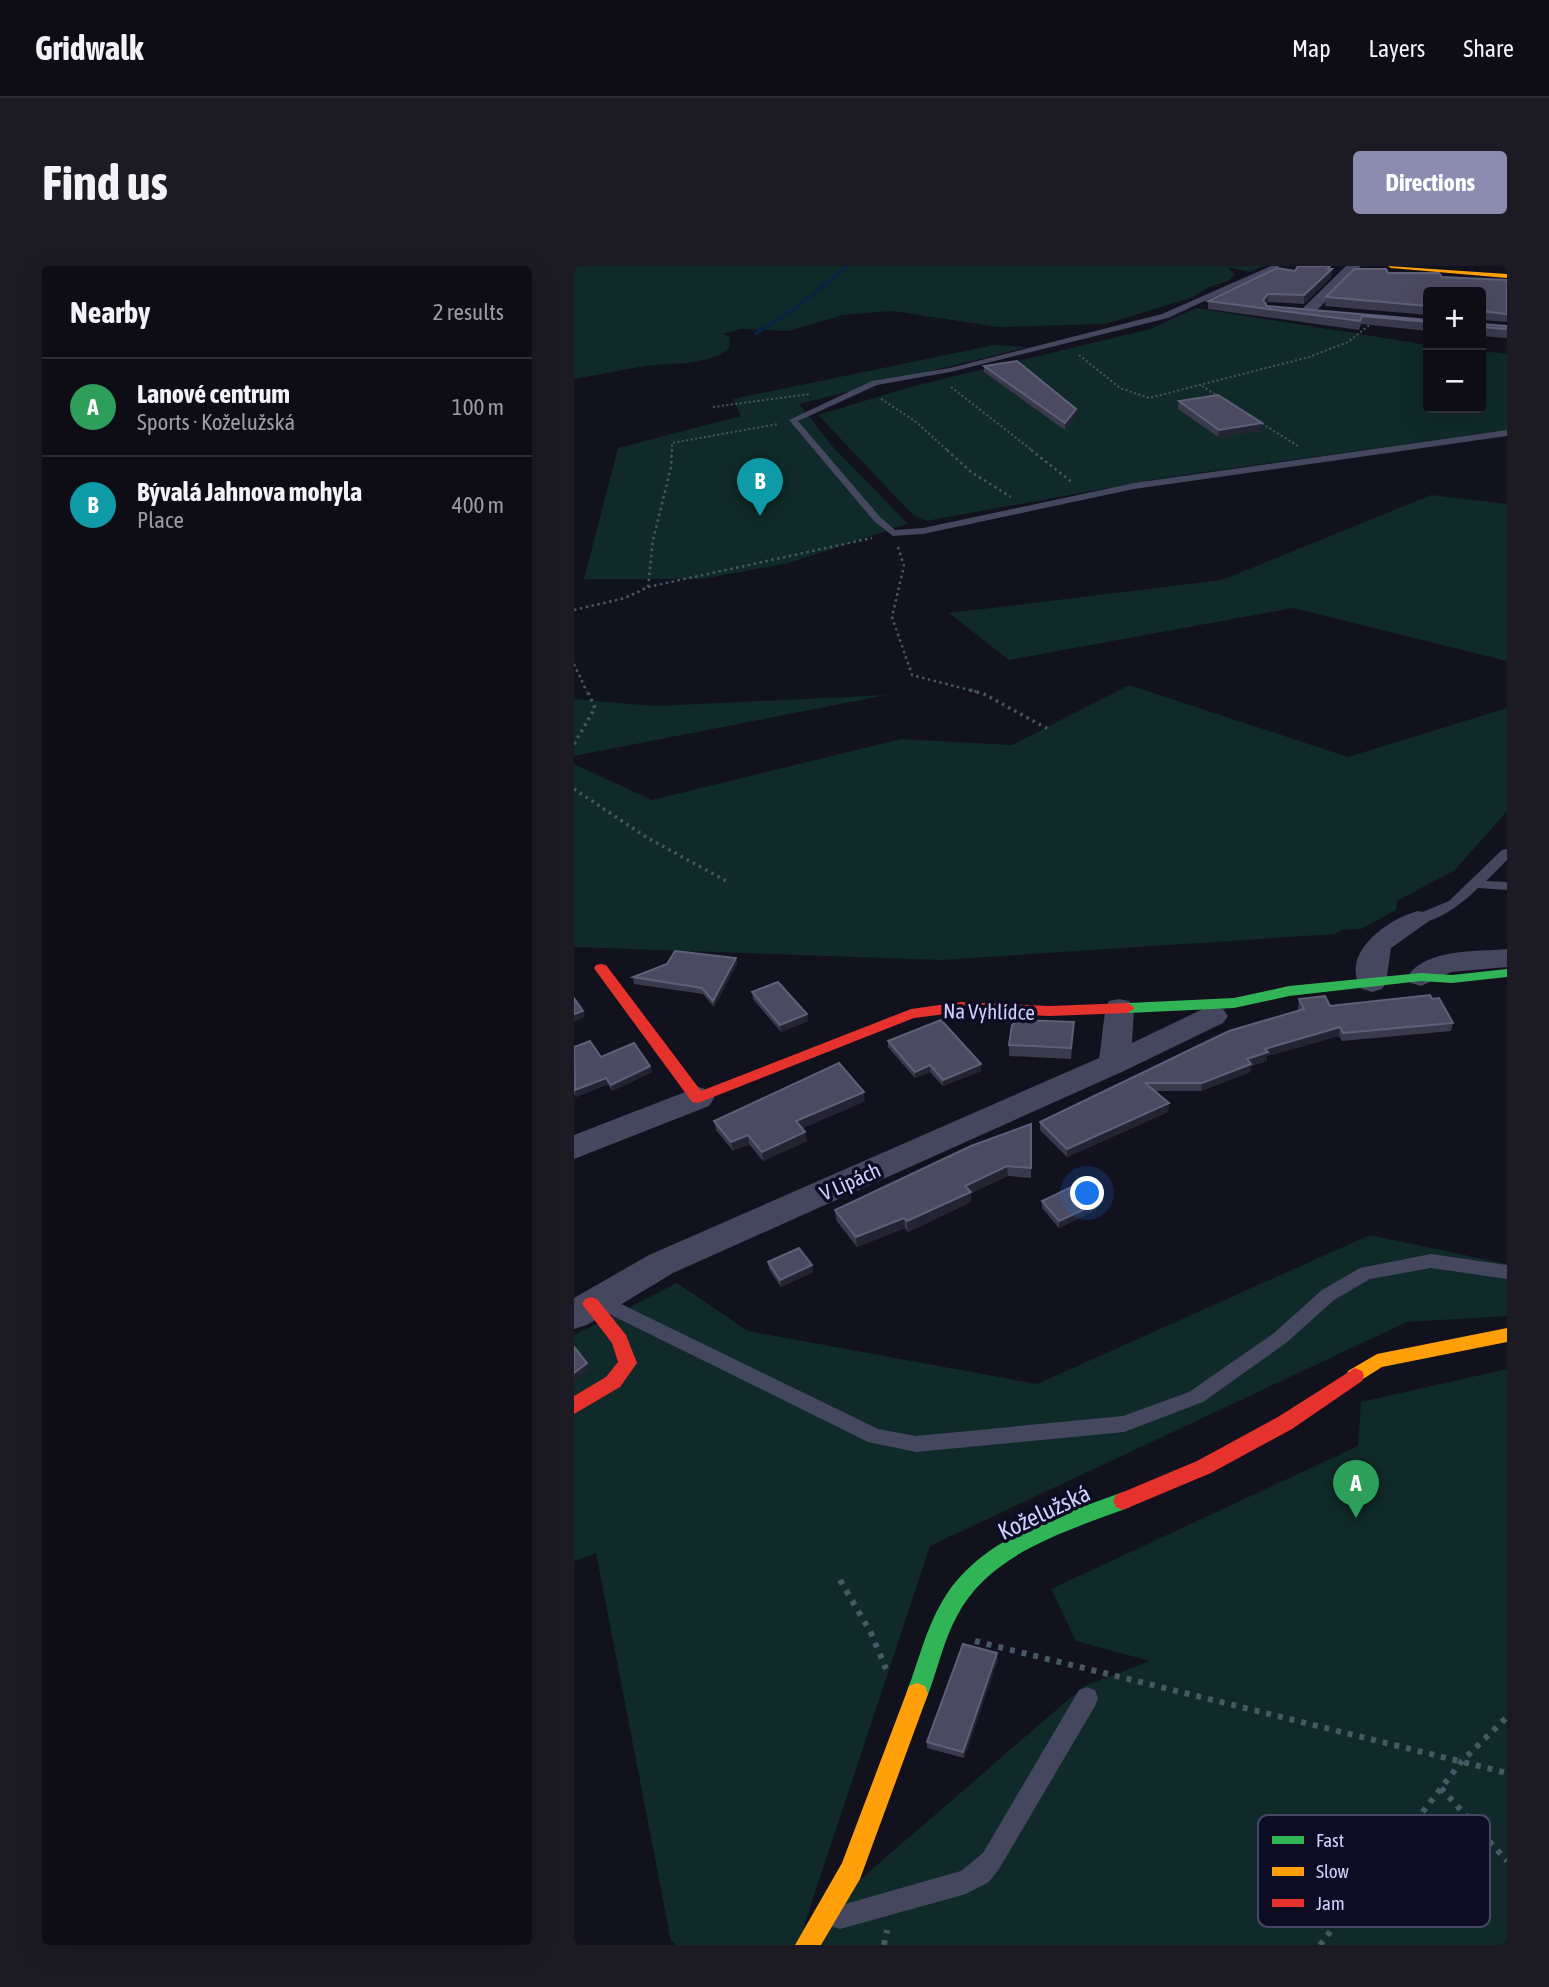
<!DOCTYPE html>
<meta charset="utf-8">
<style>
:root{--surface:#0e0d16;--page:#1c1b23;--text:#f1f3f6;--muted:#9b9ca1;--line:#2e2d35;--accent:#8c8cb0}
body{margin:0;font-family:"Asap Condensed",sans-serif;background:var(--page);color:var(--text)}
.controls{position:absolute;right:21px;top:21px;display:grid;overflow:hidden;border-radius:7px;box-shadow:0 7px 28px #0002}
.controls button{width:63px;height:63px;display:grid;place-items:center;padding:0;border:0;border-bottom:2px solid var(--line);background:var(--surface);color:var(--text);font:35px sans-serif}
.you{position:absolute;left:514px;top:928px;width:24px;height:24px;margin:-18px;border:5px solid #fff;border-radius:50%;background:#1a73e8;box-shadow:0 0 0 10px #1a73e833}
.badge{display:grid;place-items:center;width:46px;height:46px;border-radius:50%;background:var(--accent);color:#fff;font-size:23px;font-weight:700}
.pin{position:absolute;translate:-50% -58px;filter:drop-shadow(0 2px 4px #0008)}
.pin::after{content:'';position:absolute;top:37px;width:24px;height:21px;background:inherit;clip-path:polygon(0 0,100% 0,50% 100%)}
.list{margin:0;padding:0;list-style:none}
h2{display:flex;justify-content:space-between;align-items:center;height:91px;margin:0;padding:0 28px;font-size:30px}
h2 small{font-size:23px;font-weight:400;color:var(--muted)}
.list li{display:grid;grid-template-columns:46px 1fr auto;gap:21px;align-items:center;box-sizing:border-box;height:98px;padding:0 28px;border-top:2px solid var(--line)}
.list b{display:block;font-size:26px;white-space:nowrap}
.list p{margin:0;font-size:23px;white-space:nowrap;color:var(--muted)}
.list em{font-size:23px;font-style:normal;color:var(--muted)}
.map{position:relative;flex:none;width:933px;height:1679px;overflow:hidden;border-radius:7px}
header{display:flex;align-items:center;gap:42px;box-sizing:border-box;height:98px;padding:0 35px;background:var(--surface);border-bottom:2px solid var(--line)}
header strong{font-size:33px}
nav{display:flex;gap:38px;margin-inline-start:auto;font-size:24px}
.intro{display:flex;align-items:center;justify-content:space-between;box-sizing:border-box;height:168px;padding:0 42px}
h1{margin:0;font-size:49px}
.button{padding:18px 32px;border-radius:7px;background:var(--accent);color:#fff;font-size:24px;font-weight:700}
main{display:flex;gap:42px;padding:0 42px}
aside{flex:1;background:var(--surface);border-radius:7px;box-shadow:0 7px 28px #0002}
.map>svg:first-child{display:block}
.green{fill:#0f2a28}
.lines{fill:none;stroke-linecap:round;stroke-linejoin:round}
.stream{stroke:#082443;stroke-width:3.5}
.path-far3{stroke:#455864;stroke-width:2;stroke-dasharray:2 2.5;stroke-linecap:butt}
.path-far2{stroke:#455864;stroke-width:2.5;stroke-dasharray:2.5 3.5;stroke-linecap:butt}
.path-far1{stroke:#455864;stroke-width:3.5;stroke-dasharray:2.5 4.5;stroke-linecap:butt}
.path{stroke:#455864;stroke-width:6;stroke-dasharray:5 7;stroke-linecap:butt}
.lane{fill:#45475f;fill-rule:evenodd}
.street{fill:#45475f;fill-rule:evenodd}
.fast{fill:#30b455;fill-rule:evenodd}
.slow{fill:#ff9f0a;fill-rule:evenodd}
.jam{fill:#e5322d;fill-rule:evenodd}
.wall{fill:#3b3a4d}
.shaded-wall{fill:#242332}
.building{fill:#4b4a60;stroke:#5f5f79;stroke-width:2}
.labels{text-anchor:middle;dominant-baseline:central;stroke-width:7;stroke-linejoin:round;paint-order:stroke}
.street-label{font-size:21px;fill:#ceceff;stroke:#0d0c23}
.near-street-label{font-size:24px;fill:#ceceff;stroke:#0d0c23}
.key{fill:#0d0c23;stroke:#474665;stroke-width:2}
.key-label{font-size:19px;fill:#ceceff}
</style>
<header>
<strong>Gridwalk</strong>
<nav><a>Map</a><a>Layers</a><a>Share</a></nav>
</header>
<div class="intro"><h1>Find us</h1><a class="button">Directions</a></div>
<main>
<aside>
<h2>Nearby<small>2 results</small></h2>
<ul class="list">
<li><span class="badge" style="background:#2e9e5b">A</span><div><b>Lanové centrum</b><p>Sports · Koželužská</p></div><em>100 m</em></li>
<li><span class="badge" style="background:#0f9aa8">B</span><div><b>Bývalá Jahnova mohyla</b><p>Place</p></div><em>400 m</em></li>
</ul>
</aside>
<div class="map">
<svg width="933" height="1679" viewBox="0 0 933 1679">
<rect width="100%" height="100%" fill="#12111e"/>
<g class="green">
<path d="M0,0H690L676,6L653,1L661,8L656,14L635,21L619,31L532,58L424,61L318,45L269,49L214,65L167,63L149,68L156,71L155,83C127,101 102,96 71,100C47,104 24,109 0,113Z"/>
<polygon points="622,42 854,79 854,142 907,142 907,85 933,88 933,164 589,212 352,255 339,249 244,149 336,121 576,63"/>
<polygon points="420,79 454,81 225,138 260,182 334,258 215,297 128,313 10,313 44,182 167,150 159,133"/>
<polygon points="857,229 933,238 933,395 719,342 435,394 375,347 648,314"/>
<polygon points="555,419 774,491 933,442 933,545 881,604 823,635 822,644 787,663 768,664 761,668 368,694 0,681 0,498 78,534 327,473 438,479"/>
<polygon points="313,429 0,490 0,433 81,440"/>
<polygon points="796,969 933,998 933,1050 833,1056 356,1280 229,1663 510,1420 576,1395 502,1375 477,1323 784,1180 787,1136 933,1103 933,1679 102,1679 97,1675 22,1287 0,1295 0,1069 103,1017 174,1065 463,1118"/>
</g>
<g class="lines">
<polyline class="stream" points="182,67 222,42 274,0"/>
<g class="path-far3">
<polyline points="505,89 546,122 575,132 735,91 774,76 798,57"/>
<polyline points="628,120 647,132"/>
<polyline points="377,121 459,185"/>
<polyline points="307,133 341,155 374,185"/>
<polyline points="139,141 236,128"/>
<polyline points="684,155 724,180"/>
<polyline points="98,185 98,177 204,158"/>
</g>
<g class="path-far2">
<polyline points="373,184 397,206 437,231"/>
<polyline points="457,184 499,217"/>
<polyline points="324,281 330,300 318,351 338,409 403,426"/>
<polyline points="74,321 79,274 97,201 98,184"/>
<polyline points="0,344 51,332 74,321 298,272"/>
<polyline points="0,398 13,426"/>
</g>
<g class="path-far1">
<polyline points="396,424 410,428 474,463"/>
<polyline points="0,478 21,442 13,424"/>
<polyline points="0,523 72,571 154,616"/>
</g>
<g class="path">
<polyline points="266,1314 297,1367 312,1403"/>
<polyline points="401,1375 933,1507"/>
<polyline points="867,1522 933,1595"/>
<polyline points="310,1679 313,1664"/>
<polyline points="746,1679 888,1495 933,1451"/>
</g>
<g class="lane">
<polygon points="697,0 706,0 594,52 376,106 303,119 224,155 306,251 321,264 349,262 560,217 933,164 933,170 560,223 349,268 319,270 300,255 215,154 298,115 376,102 588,48"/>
<path d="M933,583V594L912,615L933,616V624L904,622C890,636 861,660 839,656L837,653L839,650L875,635L928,584Z"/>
<polygon points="857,988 933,999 933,1013 857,1002 796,1013 760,1034 712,1077 629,1136 550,1166 342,1186 294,1176 29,1045 26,1040 29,1035 35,1033 41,1035 304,1163 342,1170 549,1150 615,1126 700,1067 748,1024 786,1002"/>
<polygon points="513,1421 521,1424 524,1432 521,1440 425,1603 415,1616 392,1628 266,1663 257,1660 254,1651 257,1642 387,1605 409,1587 505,1424"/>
</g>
<g class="street">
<polygon points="772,0 787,0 738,49 728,49 728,43"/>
<path d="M844,645L854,647L858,653L817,682L812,717L808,723L798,726L788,723C764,688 815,652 844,645Z"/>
<path d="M933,683V701L877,706L847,720L837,717L833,711C852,682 902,686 933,683Z"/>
<path d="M545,733L555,735L560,742L558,777L629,743L639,741L649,743L654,750L649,757L550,805L99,1007L13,1059L0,1063V1032L75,989L525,792C528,779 529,744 535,735Z"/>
<polygon points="124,821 135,824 140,832 135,840 0,893 0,869"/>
</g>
<g class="fast">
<polygon points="933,703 933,711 878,717 847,715 715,730 660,742 554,747 547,742 554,737 660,732 715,720 847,707 878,709"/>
<path d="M549,1226L556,1229L559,1235L556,1241C494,1265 416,1286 383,1350C368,1377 363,1408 351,1436L343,1439L335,1436L332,1428C344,1397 352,1362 369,1334C407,1271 484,1250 549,1226Z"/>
</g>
<g class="slow">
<polygon points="814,0 933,8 933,12 817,2"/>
<polygon points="933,1062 933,1076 808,1101 781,1118 774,1115 772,1110 774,1105 803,1088"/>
<polygon points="343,1417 351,1420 354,1428 286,1613 247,1679 221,1679 268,1597 332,1428 335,1420"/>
</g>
<g class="jam">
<polygon points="27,698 32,699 127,825 337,743 387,736 476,740 554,737 561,742 554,747 476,750 387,746 340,752 124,837 118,836 22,705 20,702 22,699"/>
<polygon points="17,1031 23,1033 52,1069 63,1097 46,1121 0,1148 0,1130 32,1111 44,1096 38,1077 8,1038 11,1033"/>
<polygon points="781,1102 788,1105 790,1110 788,1115 718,1163 637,1207 556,1241 549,1244 542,1241 539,1235 542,1229 623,1195 704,1151"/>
</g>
</g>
<g class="wall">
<polygon points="724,0 756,0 756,3 758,3 757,11 730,38 694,36 692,39 693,40 854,54 854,65 787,58 785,64 634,43 634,35 721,5"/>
<polygon points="814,7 868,11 933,14 933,56 908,54 908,58 933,60 933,72 907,70 907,26 854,26 854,49 751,40 752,31"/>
<polygon points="410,100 502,150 491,164 410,106"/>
<polygon points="605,135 688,157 687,165 644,171 604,143"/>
<polygon points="162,692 163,698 140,741 129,728 60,718 59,711 93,698"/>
<polygon points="178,726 234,755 207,766 179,733"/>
<polygon points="725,733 756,740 858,733 879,757 877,765 768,775 765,770 693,790 693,795 677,800 676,806 627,825 581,825 595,837 594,846 493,891 466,864 466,856 725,745 724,742"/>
<polygon points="500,756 497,793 435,790 435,779"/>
<polygon points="314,775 407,805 369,820 356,806 341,812 314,781"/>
<polygon points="0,781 27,791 76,800 78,806 38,825 34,818 2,831 0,827"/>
<polygon points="291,835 229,862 231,866 233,875 189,895 175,878 159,885 142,864 140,855"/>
<polygon points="457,858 457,912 434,910 397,927 397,936 334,966 331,962 283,981 262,954 261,944"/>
<polygon points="468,935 522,938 522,944 485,962 468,942"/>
<polygon points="194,996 239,1006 207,1021 195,1003"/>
<polygon points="424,1393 390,1492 353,1482 353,1476"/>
</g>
<g class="shaded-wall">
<polygon points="756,0 756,5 758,3 757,11 730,38 730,29"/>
<polygon points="694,28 694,36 688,43 689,34"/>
<polygon points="502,143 502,150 491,164 491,157"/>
<polygon points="688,157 687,165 644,171 645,164"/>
<polygon points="162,692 163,698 140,741 139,735"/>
<polygon points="9,745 11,751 0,756 0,748"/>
<polygon points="233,748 234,755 207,766 206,759"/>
<polygon points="766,761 765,770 693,790 693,795 677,800 676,806 627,825 628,817 691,783"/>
<polygon points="407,798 407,805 369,820 369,814"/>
<polygon points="356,799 356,806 341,812 341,806"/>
<polygon points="76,800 78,806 38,825 37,819"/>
<polygon points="32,812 34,818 2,831 1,824"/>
<polygon points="290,826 291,835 224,864 222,855"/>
<polygon points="595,837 594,846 493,891 493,883"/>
<polygon points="231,866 233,875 189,895 188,886"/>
<polygon points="174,869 175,878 159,885 157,876"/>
<polygon points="433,900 434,910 397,927 397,936 334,966 333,955 391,920"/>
<polygon points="522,938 522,944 485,962 485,955"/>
<polygon points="330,952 331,962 283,981 282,971"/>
<polygon points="238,999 239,1006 207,1021 206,1014"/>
<polygon points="13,1097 15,1104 0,1116 0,1107"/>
<polygon points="423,1387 424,1393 390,1492 389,1486"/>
</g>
<g class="building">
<polygon points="724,0 756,0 754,3 758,3 730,29 694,28 689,34 693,40 854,54 854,56 788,50 786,55 634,35 703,2 721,5"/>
<polygon points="780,3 812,3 814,7 865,7 868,11 933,14 933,48 907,45 908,58 933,60 933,63 907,61 907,26 854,26 854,40 752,31"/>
<polygon points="443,95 502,143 491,157 410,100"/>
<polygon points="644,129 688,157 645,164 605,135"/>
<polygon points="101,685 162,692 139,735 128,722 59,711 93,698"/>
<polygon points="204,716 233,748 206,759 178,726"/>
<polygon points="856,729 858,733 865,732 879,757 769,767 766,761 691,783 694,786 673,793 677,798 628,817 571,817 595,837 493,883 466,856 655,765 730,743 725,733 751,730 756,740"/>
<polygon points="0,732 9,745 0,748"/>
<polygon points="367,754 407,798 369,814 356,799 341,806 314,775"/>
<polygon points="445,754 500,756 497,782 435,779 438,759"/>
<polygon points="16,775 27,791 60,777 76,800 37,819 32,812 1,824 0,781"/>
<polygon points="265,797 290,826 222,855 231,866 188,886 174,869 157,876 140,855"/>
<polygon points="457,858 457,902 433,900 391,920 397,926 333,955 330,952 282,971 261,944 397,880"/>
<polygon points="504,918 522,938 485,955 468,935"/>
<polygon points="225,982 238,999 206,1014 194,996"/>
<polygon points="0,1081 13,1097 0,1107"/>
<polygon points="389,1378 423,1387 389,1486 353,1476"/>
</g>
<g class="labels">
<g class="street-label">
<text transform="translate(415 745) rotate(1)">Na Vyhlídce</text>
<text transform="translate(276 915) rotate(-24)">V Lipách</text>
</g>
<g class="near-street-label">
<text transform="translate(470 1246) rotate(-25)">Koželužská</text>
</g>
</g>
<rect x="684" y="1549" width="232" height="112" rx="10" class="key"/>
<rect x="698" y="1570" width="32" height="8" fill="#30b455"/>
<rect x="698" y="1601" width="32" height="9" fill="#ff9f0a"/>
<rect x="698" y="1633" width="32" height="8" fill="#e5322d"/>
<g class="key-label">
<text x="742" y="1581">Fast</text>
<text x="742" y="1612">Slow</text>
<text x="742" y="1644">Jam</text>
</g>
</svg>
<div class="controls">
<button>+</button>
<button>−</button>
</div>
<div class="you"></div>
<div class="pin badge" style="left:782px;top:1252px;background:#2e9e5b">A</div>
<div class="pin badge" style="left:186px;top:250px;background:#0f9aa8">B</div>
</div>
</main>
